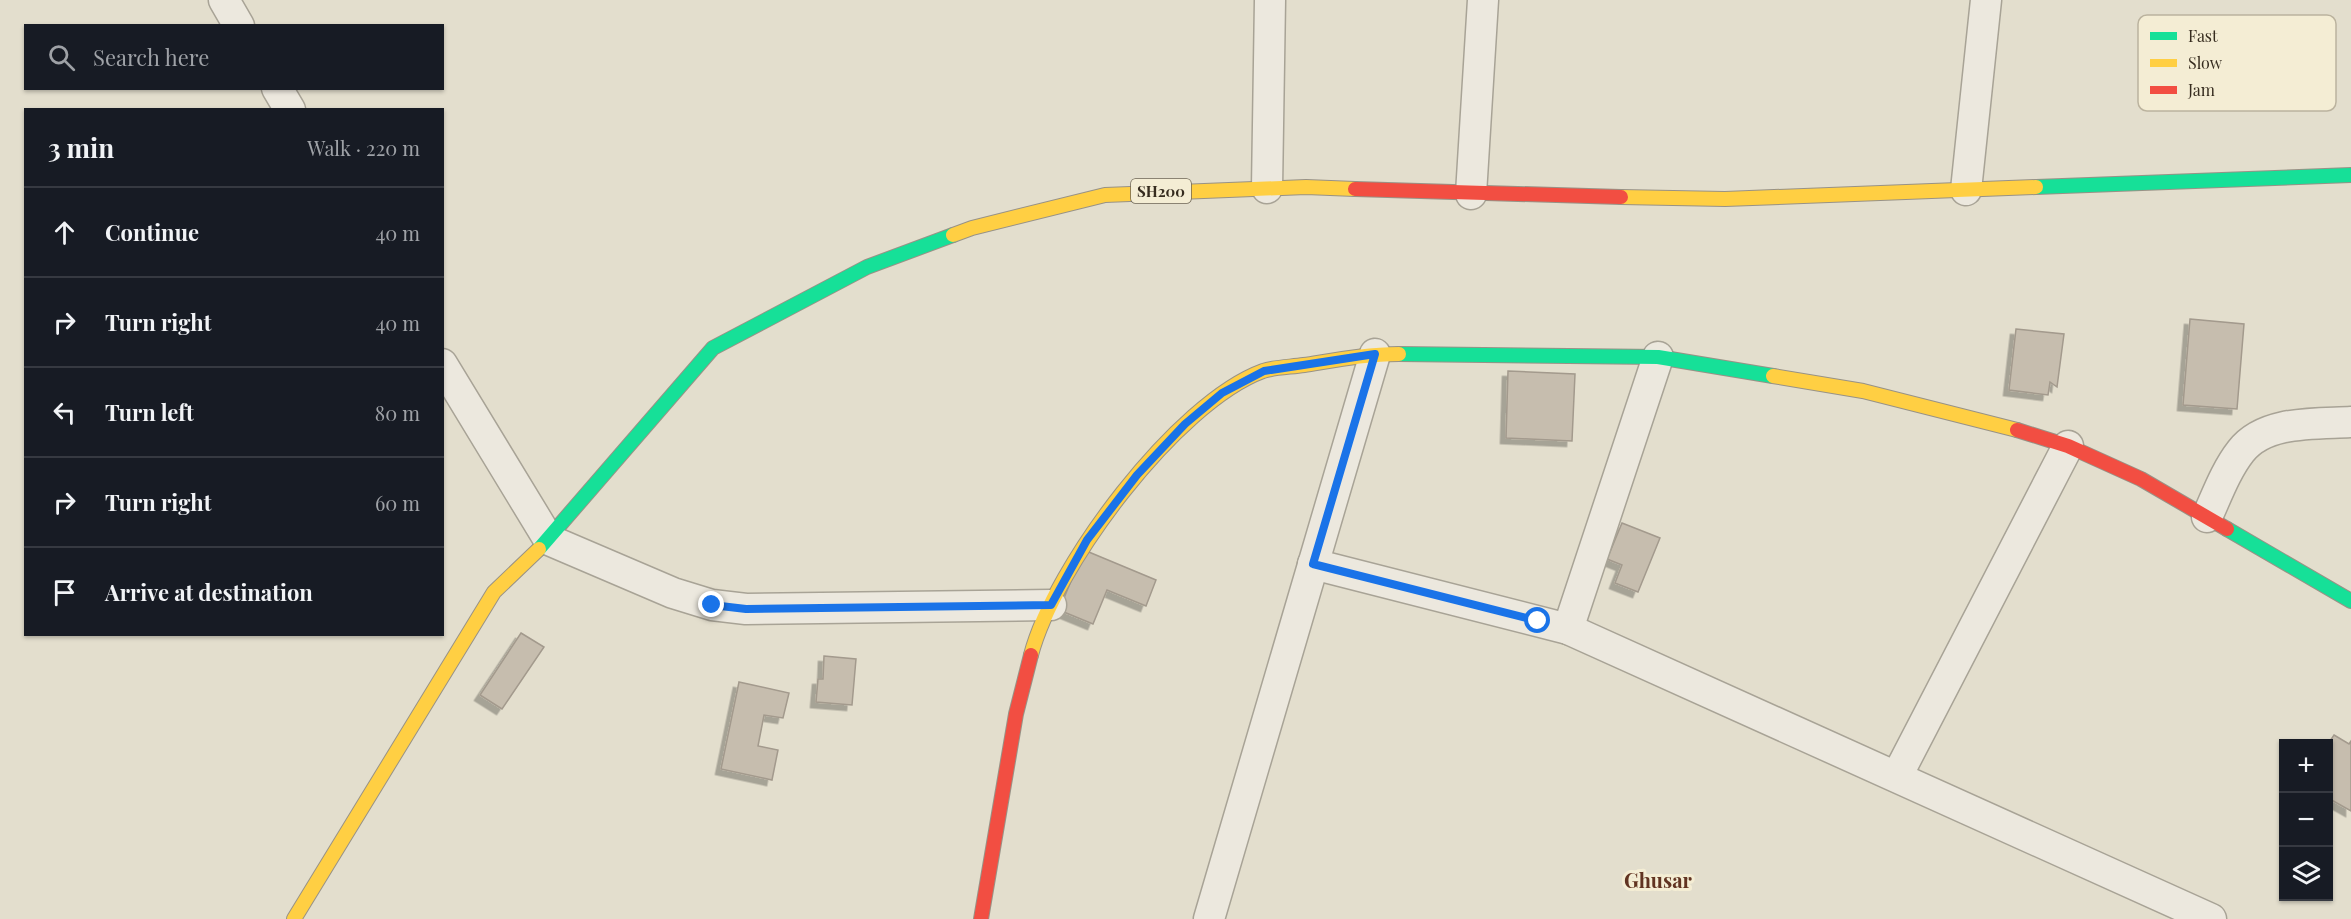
<!DOCTYPE html>
<meta charset="utf-8">
<style>
:root{--surface:#171b24;--page:#242831;--text:#f1f3f6;--muted:#9ea1a6;--line:#363941}
body{margin:0;font-family:"Playfair Display",serif;background:var(--page);color:var(--text)}
.controls{position:absolute;right:18px;bottom:18px;display:grid;overflow:hidden;border-radius:0px;box-shadow:0 2px 4px #0004}
.controls button{width:54px;height:54px;display:grid;place-items:center;padding:0;border:0;border-bottom:2px solid var(--line);background:var(--surface);color:var(--text);font:30px sans-serif}
.stop{position:absolute;width:18px;height:18px;margin:-14px;border:4px solid #1a73e8;border-radius:50%;background:#fff}
.stop.end{background:#1a73e8;border-color:#fff;box-shadow:0 2px 6px #0008}
.list{margin:0;padding:0;list-style:none}
h2{display:flex;justify-content:space-between;align-items:center;height:78px;margin:0;padding:0 24px;font-size:26px}
h2 small{font-size:20px;font-weight:400;color:var(--muted)}
.list li{display:grid;grid-template-columns:39px 1fr auto;gap:18px;align-items:center;box-sizing:border-box;height:90px;padding:0 24px;border-top:2px solid var(--line)}
.list b{display:block;font-size:22px;white-space:nowrap}
.list em{font-size:20px;font-style:normal;color:var(--muted)}
.icon{flex:none;width:33px;height:33px;fill:none;stroke:currentColor;stroke-width:2;stroke-linecap:round;stroke-linejoin:round}
.map{position:relative;flex:none;width:2351px;height:919px;overflow:hidden}
.search{position:absolute;background:var(--surface);box-shadow:0 2px 4px #0004;left:24px;top:24px;width:420px;height:66px;display:flex;align-items:center;gap:15px;box-sizing:border-box;padding:0 21px;border-radius:0px;color:var(--muted);font-size:22px}
.panel{position:absolute;background:var(--surface);box-shadow:0 2px 4px #0004;left:24px;top:108px;width:420px;height:528px;border-radius:0px}
.map>svg:first-child{display:block}
.building{fill:#c6bdae;stroke:#a39a8d;stroke-width:1.5;filter:url(#shadow)}
.lines{fill:none;stroke-linecap:round;stroke-linejoin:round}
.street-casing{stroke:#a8a396;stroke-width:33}
.fast-casing{stroke:#989286;stroke-width:16}
.slow-casing{stroke:#989286;stroke-width:16}
.jam-casing{stroke:#989286;stroke-width:16}
.street{stroke:#ece8de;stroke-width:30}
.fast{stroke:#16e098;stroke-width:14}
.slow{stroke:#ffcf43;stroke-width:14}
.jam{stroke:#f24e42;stroke-width:14}
.route{stroke:#1a73e8;stroke-width:8}
.labels{text-anchor:middle;dominant-baseline:central;stroke-width:6;stroke-linejoin:round;paint-order:stroke}
.shield{fill:#f4edd4;stroke:#6f6655;stroke-width:1.5}
.shield-label{font-size:15px;font-weight:bold;fill:#362c1f}
.quarter-label{font-size:20px;font-weight:bold;fill:#613321;stroke:#f4edd4}
.key{fill:#f4edd4;stroke:#bbb39e;stroke-width:1.5}
.key-label{font-size:16px;fill:#362c1f}
</style>
<div class="map">
<svg width="2351" height="919" viewBox="0 0 2351 919">
<defs>
<filter id="shadow"><feDropShadow dx="-5.5" dy="5.5" stdDeviation="0" flood-color="#0004"/></filter>
</defs>
<rect width="100%" height="100%" fill="#e3decd"/>
<g class="building">
<polygon points="2190,319 2244,324 2237,409 2183,405"/>
<polygon points="2016,329 2064,334 2057,387 2050,382 2048,395 2009,390"/>
<polygon points="1508,371 1575,374 1572,441 1506,438"/>
<polygon points="1622,523 1660,538 1638,592 1615,583 1622,565 1607,559"/>
<polygon points="1084,550 1156,580 1146,606 1107,590 1093,624 1059,610"/>
<polygon points="521,633 544,647 502,709 480,695"/>
<polygon points="824,656 856,659 852,705 816,702 818,679 823,679"/>
<polygon points="739,682 789,693 783,718 764,715 758,746 778,750 772,780 721,769"/>
<polygon points="2334,735 2349,744 2351,741 2351,811 2328,798 2328,744"/>
</g>
<g class="lines">
<g class="street-casing">
<g id="street">
<polyline points="224,0 239,26"/>
<polyline points="277,88 290,110"/>
<polyline points="1267,188 1270,0"/>
<polyline points="1966,190 1986,0"/>
<polyline points="1471,194 1483,0"/>
<polyline points="442,364 549,540 673,593 712,605 746,609 1051,605"/>
<path d="M2207,517C2217,495 2226,470 2241,451C2265,420 2316,424 2351,422"/>
<polyline points="1313,564 1568,629 2211,919"/>
<polyline points="1568,629 1658,357"/>
<polyline points="1897,776 2068,446"/>
<polyline points="1209,919 1375,354"/>
</g>
</g>
<g class="fast-casing">
<g id="fast">
<polyline points="2036,187 2351,175"/>
<polyline points="1399,354 1658,357 1773,376"/>
<polyline points="2227,529 2351,601"/>
<polyline points="539,549 713,348 867,267 953,235"/>
</g>
</g>
<g class="slow-casing">
<g id="slow">
<polyline points="1621,197 1725,199 2036,187"/>
<polyline points="953,235 972,228 1105,195 1306,187 1355,189"/>
<polyline points="1773,376 1863,391 2017,430"/>
<path d="M1031,655C1054,567 1176,403 1263,371C1275,367 1291,367 1304,365C1336,360 1367,354 1399,354"/>
<polyline points="294,919 494,592 539,549"/>
</g>
</g>
<g class="jam-casing">
<g id="jam">
<polyline points="1355,189 1621,197"/>
<polyline points="2017,430 2068,446 2141,479 2227,529"/>
<polyline points="981,919 1016,714 1031,655"/>
</g>
</g>
<use href="#street" class="street"/>
<use href="#fast" class="fast"/>
<use href="#slow" class="slow"/>
<use href="#jam" class="jam"/>
</g>
<g class="lines">
<polyline class="route" points="712,605 746,609 1051,605 1087,540 1137,475 1185,424 1222,393 1264,371 1375,354 1313,564 1538,621"/>
</g>
<g class="labels">
<rect class="shield" x="1131" y="179" width="60" height="24" rx="4.5"/>
<g class="shield-label">
<text x="1161" y="191">SH200</text>
</g>
<g class="quarter-label">
<text x="1658" y="879">Ghusar</text>
</g>
</g>
<rect x="2138" y="15" width="198" height="96" rx="9" class="key"/>
<rect x="2150" y="32" width="27" height="8" fill="#16e098"/>
<rect x="2150" y="59" width="27" height="8" fill="#ffcf43"/>
<rect x="2150" y="86" width="27" height="8" fill="#f24e42"/>
<g class="key-label">
<text x="2188" y="42">Fast</text>
<text x="2188" y="69">Slow</text>
<text x="2188" y="96">Jam</text>
</g>
</svg>
<div class="controls">
<button>+</button>
<button>−</button>
<button><svg class="icon" aria-label="layers" viewBox="0 0 24 24"><path d="M12 4l9 5-9 5-9-5zM3 14l9 5 9-5"/></svg></button>
</div>
<div class="stop" style="left:1538px;top:621px"></div>
<div class="stop end" style="left:712px;top:605px"></div>
<div class="search"><svg class="icon" aria-label="search" viewBox="0 0 24 24"><circle cx="10" cy="10" r="6"/><path d="M15 15l6 6"/></svg>Search here</div>
<section class="panel">
<h2>3 min<small>Walk · 220 m</small></h2>
<ul class="list">
<li><svg class="icon" aria-label="ahead" viewBox="0 0 24 24"><path d="M12 20V5M6 11l6-6 6 6"/></svg><div><b>Continue</b></div><em>40 m</em></li>
<li><svg class="icon" aria-label="right" viewBox="0 0 24 24"><path d="M7 20v-9h11M14 6l5 5-5 5"/></svg><div><b>Turn right</b></div><em>40 m</em></li>
<li><svg class="icon" aria-label="left" viewBox="0 0 24 24"><path d="M17 20v-9H6M10 6l-5 5 5 5"/></svg><div><b>Turn left</b></div><em>80 m</em></li>
<li><svg class="icon" aria-label="right" viewBox="0 0 24 24"><path d="M7 20v-9h11M14 6l5 5-5 5"/></svg><div><b>Turn right</b></div><em>60 m</em></li>
<li><svg class="icon" aria-label="arrive" viewBox="0 0 24 24"><path d="M6 21V4h12l-3 4 3 4H6"/></svg><div><b>Arrive at destination</b></div></li>
</ul>
</section>
</div>
